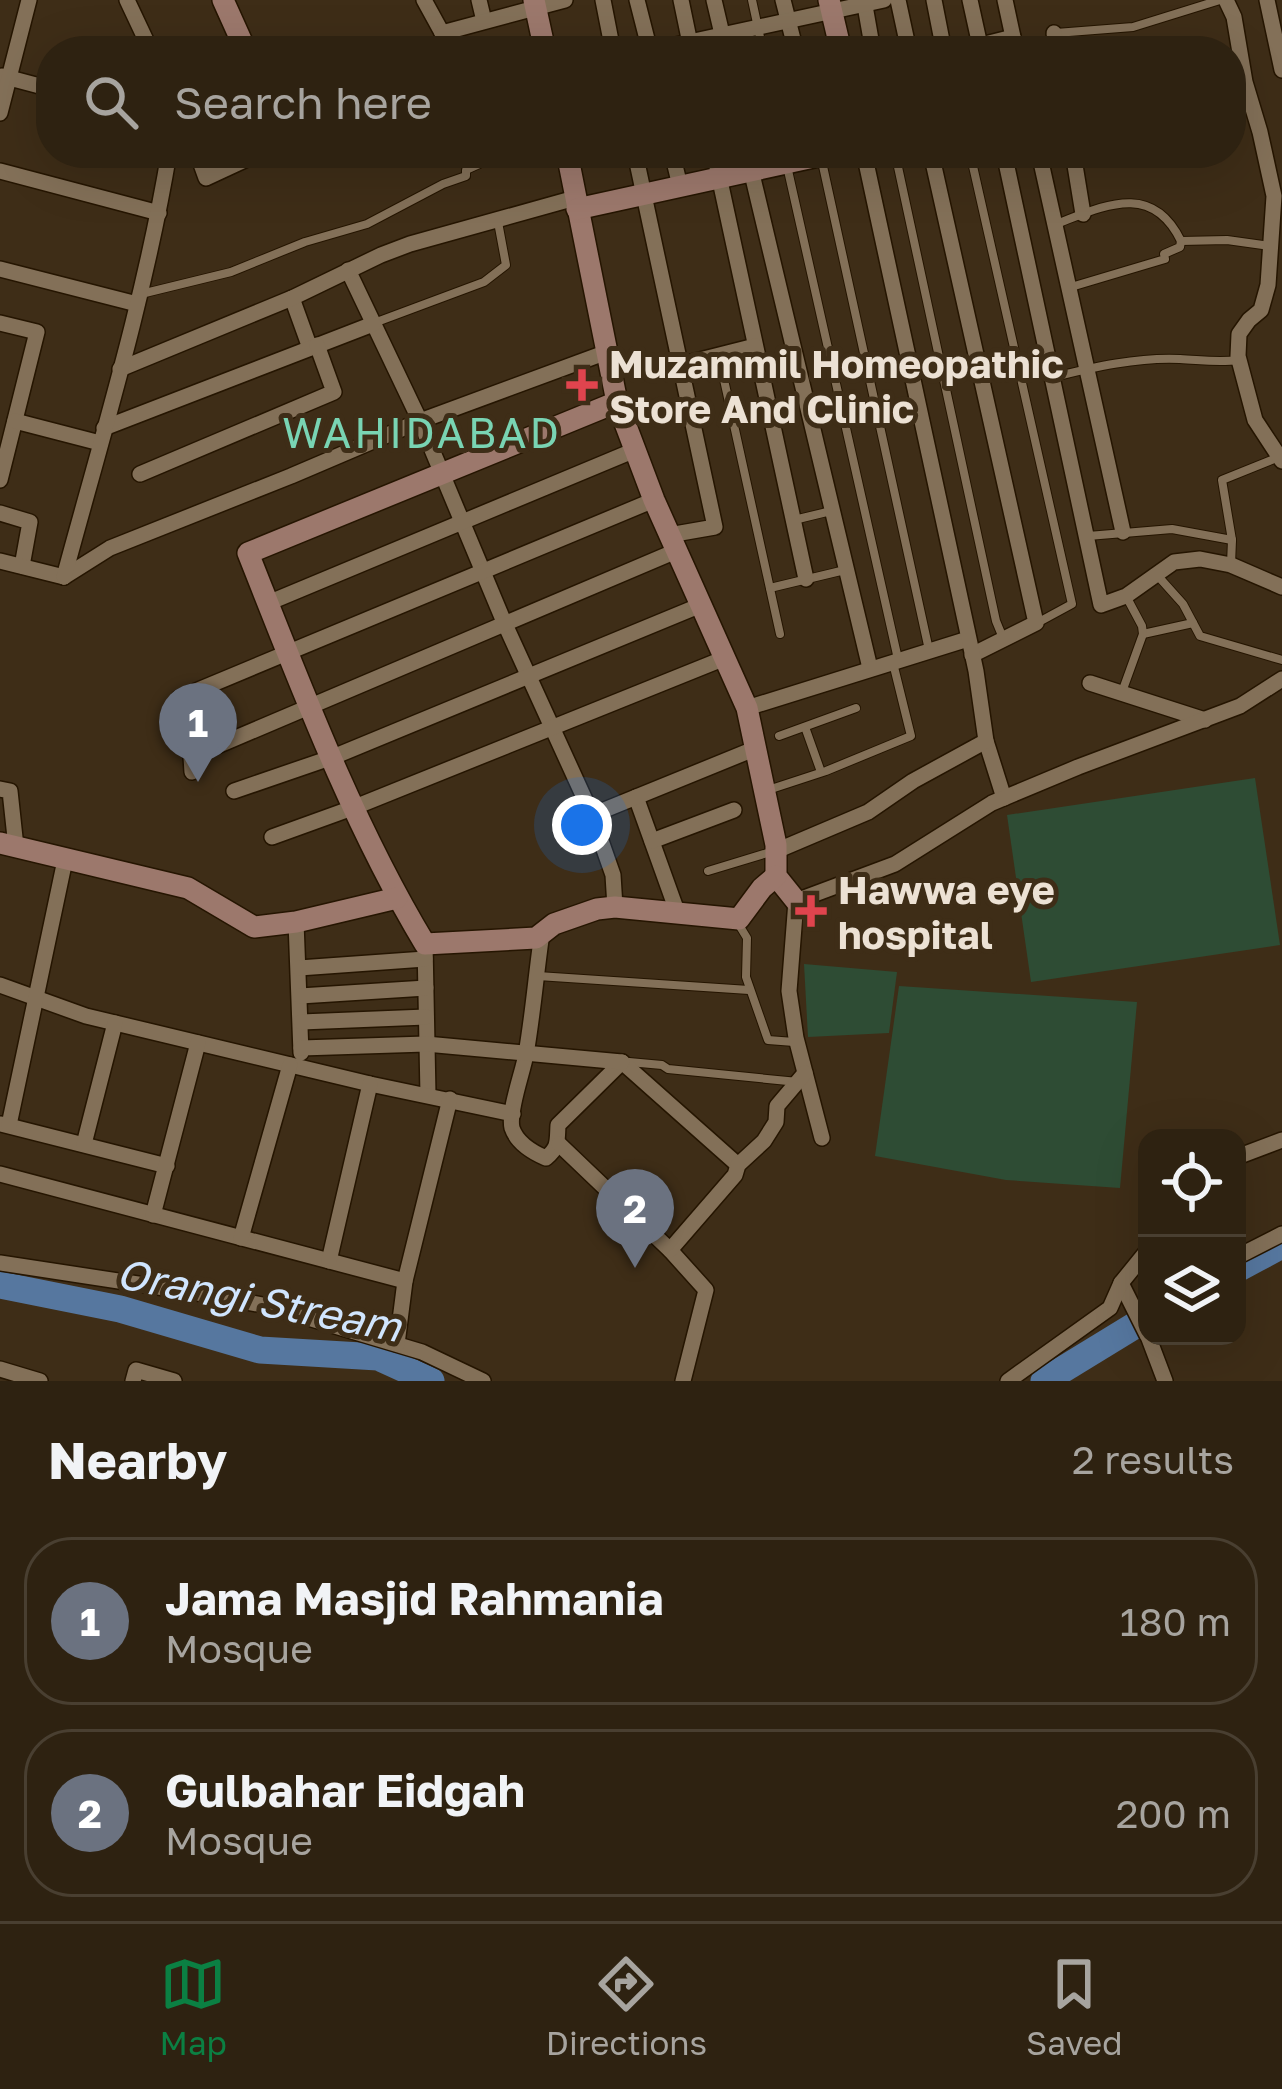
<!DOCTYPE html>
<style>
:root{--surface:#2e2211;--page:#3a2f1f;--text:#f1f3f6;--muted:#a7a49f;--line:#493f31;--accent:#0b8043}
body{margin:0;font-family:"Golos Text",sans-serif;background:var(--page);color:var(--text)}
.controls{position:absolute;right:36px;bottom:36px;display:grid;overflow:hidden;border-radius:24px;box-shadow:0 12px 48px #0002}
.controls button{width:108px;height:108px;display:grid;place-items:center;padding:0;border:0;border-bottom:3px solid var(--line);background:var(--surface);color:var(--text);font:60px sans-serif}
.you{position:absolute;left:582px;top:825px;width:42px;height:42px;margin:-30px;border:9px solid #fff;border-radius:50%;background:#1a73e8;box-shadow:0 0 0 18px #1a73e833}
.badge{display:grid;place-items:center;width:78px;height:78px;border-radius:50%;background:var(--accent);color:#fff;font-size:39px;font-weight:700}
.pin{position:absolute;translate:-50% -99px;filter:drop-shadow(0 3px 6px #0008)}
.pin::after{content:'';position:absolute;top:63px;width:42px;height:36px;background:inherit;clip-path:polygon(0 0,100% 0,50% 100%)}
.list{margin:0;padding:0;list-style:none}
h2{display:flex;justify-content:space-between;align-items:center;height:156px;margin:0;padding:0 48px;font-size:51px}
h2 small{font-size:39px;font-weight:400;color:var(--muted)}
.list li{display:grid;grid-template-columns:78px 1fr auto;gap:36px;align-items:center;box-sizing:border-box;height:168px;margin:0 24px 24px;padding:0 24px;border:3px solid var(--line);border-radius:48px}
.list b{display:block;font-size:45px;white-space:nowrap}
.list p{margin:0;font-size:39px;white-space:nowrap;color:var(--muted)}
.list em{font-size:39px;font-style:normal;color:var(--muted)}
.icon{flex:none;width:66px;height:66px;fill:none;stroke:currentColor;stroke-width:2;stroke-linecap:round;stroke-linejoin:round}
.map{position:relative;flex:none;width:1282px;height:1381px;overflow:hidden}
.search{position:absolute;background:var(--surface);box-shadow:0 12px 48px #0002;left:36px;right:36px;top:36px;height:132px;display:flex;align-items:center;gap:30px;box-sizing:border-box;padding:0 42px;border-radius:48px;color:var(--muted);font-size:45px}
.sheet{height:540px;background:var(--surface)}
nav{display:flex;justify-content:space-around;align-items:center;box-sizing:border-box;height:168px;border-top:3px solid var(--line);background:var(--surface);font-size:33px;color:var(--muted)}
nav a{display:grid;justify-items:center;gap:6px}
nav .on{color:var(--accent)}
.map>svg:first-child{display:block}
.green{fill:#2e4c34}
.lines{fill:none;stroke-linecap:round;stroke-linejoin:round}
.river{stroke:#56779f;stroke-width:27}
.lane-casing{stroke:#251501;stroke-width:10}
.street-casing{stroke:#251501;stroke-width:18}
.secondary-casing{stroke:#251501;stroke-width:24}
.lane{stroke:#837058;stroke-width:8}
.street{stroke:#837058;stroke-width:15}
.secondary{stroke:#9c786c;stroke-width:21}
.health-dot{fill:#e0444e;stroke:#3e2d17;stroke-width:4.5}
.labels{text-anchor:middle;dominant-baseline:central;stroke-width:10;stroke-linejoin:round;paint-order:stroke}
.poi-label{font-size:39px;font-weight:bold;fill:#ece1d4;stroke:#3e2d17;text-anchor:start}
.neighbourhood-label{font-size:42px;letter-spacing:3px;fill:#79d4b3;stroke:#3e2d17}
.water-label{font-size:42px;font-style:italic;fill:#d0e5fe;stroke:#3e2d17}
</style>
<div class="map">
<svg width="1282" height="1381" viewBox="0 0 1282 1381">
<rect width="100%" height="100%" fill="#3e2d17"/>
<g class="green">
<polygon points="1255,778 1280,945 1031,982 1007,815"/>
<polygon points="804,964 897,972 889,1033 808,1037"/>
<polygon points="899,986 1137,1002 1120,1188 1006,1180 875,1156"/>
</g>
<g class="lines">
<g class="river">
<polyline points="1237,1269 1282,1245"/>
<polyline points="0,1285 120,1309 260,1350 378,1357 431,1381"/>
<polyline points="1044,1381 1147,1318"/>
</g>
<g class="lane-casing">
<g id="lane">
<polyline points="752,0 763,51"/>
<polyline points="1056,33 1133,27 1220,0"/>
<polyline points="895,153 996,621 1003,638"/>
<polyline points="970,153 1072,604 1037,623"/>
<polyline points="821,157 929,650"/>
<polyline points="787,166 898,659"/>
<path d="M1056,224C1104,206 1152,181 1181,241L1227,240L1270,246"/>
<polyline points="1071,287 1165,259 1164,254 1180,247 1181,241"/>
<polyline points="141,294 231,272 305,242 367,224 443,184 466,176 466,170 499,155"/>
<polyline points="374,323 484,282 506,265 498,222"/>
<polyline points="719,357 780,634"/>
<path d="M1054,377C1094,367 1138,357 1180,359C1201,360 1218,363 1239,360"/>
<polyline points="794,520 831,511"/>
<polyline points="1088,536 1172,529 1232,540"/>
<polyline points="1231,564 1232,540 1222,480 1279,457"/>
<polyline points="1157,575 1183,604 1200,636 1282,660"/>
<polyline points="770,588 845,570"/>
<polyline points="1143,634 1193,623"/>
<polyline points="1122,692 1143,634 1142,626 1126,596"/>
<polyline points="805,727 821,772"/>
<polyline points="779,736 856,708"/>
<polyline points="765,791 826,771 911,736 893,663"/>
<polyline points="708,871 774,851"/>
<polyline points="736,920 747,938 746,977 768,1040 794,1042"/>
<polyline points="538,976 749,990"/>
<polyline points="629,1062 662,1065 668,1069 798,1082"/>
</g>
</g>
<g class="street-casing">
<g id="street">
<polyline points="127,0 151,51"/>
<polyline points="424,0 452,51"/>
<polyline points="479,0 484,21"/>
<polyline points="603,0 613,51"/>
<polyline points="637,0 650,51"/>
<polyline points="681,0 691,48"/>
<polyline points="714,0 726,51"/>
<polyline points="783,0 796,51"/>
<polyline points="864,0 873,51"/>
<polyline points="898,0 909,51"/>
<polyline points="934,0 944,51"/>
<polyline points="970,0 981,50"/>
<polyline points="1005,0 1016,51"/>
<polyline points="1226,0 1234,17 1245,82 1260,132 1274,196 1268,285 1261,310 1249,320 1239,334 1238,356 1255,420 1282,461"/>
<polyline points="1267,0 1282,70"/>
<polyline points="442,33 565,0"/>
<polyline points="1054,33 1057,51"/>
<polyline points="648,51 884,0"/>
<polyline points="957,51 1013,37"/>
<polyline points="2,76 51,89"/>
<polyline points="0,113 29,0"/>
<polyline points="197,153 206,178 260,153"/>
<polyline points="635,153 715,527 669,535"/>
<polyline points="672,153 680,186"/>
<polyline points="714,153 806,579"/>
<polyline points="747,153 870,668"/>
<polyline points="931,153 1036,623 972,655"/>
<polyline points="1004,153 1101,605 1126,596 1174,562 1200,559 1231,565 1282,587"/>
<polyline points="1039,153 1123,532"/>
<polyline points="1073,153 1083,214"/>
<polyline points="0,171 159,213"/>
<polyline points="0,269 137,304"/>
<polyline points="348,270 420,421 504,622 592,815 613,875 615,907"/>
<polyline points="292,298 310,348"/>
<polyline points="0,323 37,332 0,480"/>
<polyline points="680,365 755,346"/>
<polyline points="120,369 292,298 381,255 410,244 575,198"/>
<polyline points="15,421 100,443"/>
<polyline points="104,428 373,324"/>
<polyline points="140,474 334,392 317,345"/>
<polyline points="0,513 30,522 22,566"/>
<polyline points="0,561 64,577"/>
<polyline points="64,577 110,548 291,476 420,421 607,352"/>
<path d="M64,577C102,437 145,297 169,153"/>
<polyline points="268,603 635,450"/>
<polyline points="1090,683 1205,720"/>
<polyline points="747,708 968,639"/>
<polyline points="986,741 1004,798"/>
<polyline points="191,757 676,551"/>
<polyline points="192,772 191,757 179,698 654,500"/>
<polyline points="0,789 10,791 16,847"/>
<polyline points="234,791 333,757 701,605"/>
<polyline points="636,797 678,914"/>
<polyline points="592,815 754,749"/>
<polyline points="272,837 355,807 725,658"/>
<polyline points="652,841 734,810"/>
<polyline points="776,851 868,812 913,781 986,741 976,671 864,153"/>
<polyline points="296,922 301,1053"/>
<path d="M542,933C536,974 533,1014 526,1054C523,1072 508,1111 512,1128C517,1143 532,1152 546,1158C559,1147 557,1142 558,1125L622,1062L738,1165"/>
<polyline points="425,944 428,1095"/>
<polyline points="299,968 425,959"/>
<polyline points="0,985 86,1016 370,1084 513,1114"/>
<polyline points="300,996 426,988"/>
<polyline points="301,1022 426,1017"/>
<polyline points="301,1048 426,1044 622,1062"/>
<polyline points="1,1124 167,1166"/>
<polyline points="9,1125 65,860"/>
<polyline points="822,1138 796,1038 789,991 796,901 895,864 992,803 1078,767 1240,706 1282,679"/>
<polyline points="84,1144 115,1023"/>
<polyline points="559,1144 670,1250 706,1290 683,1381"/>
<polyline points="1237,1157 1282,1140"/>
<polyline points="0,1174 405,1281"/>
<polyline points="153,1215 198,1043"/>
<polyline points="241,1238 290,1065"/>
<polyline points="670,1250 735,1175 738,1165 764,1141 776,1122 777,1106 805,1073"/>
<polyline points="1237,1257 1282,1234"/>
<polyline points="329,1261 370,1084"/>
<polyline points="0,1263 204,1294 268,1306 422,1352 483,1381"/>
<polyline points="1121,1283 1147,1335"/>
<polyline points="1148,1336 1165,1381"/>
<polyline points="397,1344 405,1281 450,1099"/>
<polyline points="0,1369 40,1381"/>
<polyline points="133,1381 136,1370 174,1381"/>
<polyline points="1008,1381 1110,1308 1121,1283 1147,1251"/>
</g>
</g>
<g class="secondary-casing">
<g id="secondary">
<polyline points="223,0 246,51"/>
<polyline points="534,0 545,51"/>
<polyline points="829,0 841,51"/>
<polyline points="567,153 617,402 654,500 747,708 776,845 776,876 796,901"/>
<polyline points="577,209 832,153"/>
<path d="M617,402L248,553C300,684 352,823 425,944L536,938L554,924L597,909L615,907L739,919L762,888L776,876"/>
<polyline points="0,843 188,888 254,927 296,922 397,898"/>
</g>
</g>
<use href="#lane" class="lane"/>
<use href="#street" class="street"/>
<use href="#secondary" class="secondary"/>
</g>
<g class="health-dot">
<path d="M576 367h12v12h12v12h-12v12h-12v-12h-12v-12h12z"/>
<path d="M805 893h12v12h12v12h-12v12h-12v-12h-12v-12h12z"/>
</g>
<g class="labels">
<g class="poi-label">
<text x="609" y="363">Muzammil Homeopathic<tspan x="609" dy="45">Store And Clinic</tspan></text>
<text x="838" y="889">Hawwa eye<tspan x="838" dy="45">hospital</tspan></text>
</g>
<g class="neighbourhood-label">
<text x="422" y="432">WAHIDABAD</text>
</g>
<g class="water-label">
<text transform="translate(259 1299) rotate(11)">Orangi Stream</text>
</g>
</g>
</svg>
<div class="controls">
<button><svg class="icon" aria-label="locate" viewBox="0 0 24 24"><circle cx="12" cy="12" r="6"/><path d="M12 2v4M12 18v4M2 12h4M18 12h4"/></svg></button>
<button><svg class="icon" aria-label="layers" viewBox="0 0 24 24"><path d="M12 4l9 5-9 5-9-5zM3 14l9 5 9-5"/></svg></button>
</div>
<div class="you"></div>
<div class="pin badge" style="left:198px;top:782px;background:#6b7280">1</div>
<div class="pin badge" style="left:635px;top:1268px;background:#6b7280">2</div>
<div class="search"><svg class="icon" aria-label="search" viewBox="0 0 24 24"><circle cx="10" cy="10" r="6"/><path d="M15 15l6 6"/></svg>Search here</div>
</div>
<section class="sheet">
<h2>Nearby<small>2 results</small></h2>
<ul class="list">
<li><span class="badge" style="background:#6b7280">1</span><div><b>Jama Masjid Rahmania</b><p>Mosque</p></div><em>180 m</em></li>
<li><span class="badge" style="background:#6b7280">2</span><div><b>Gulbahar Eidgah</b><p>Mosque</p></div><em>200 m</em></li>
</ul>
</section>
<nav>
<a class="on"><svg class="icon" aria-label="map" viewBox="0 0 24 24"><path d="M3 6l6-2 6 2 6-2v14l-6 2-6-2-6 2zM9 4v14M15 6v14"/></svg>Map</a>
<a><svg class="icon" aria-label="directions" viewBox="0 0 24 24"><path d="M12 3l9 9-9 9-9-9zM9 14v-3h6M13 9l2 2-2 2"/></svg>Directions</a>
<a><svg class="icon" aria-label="saved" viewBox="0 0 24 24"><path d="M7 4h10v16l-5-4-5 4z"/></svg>Saved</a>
</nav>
